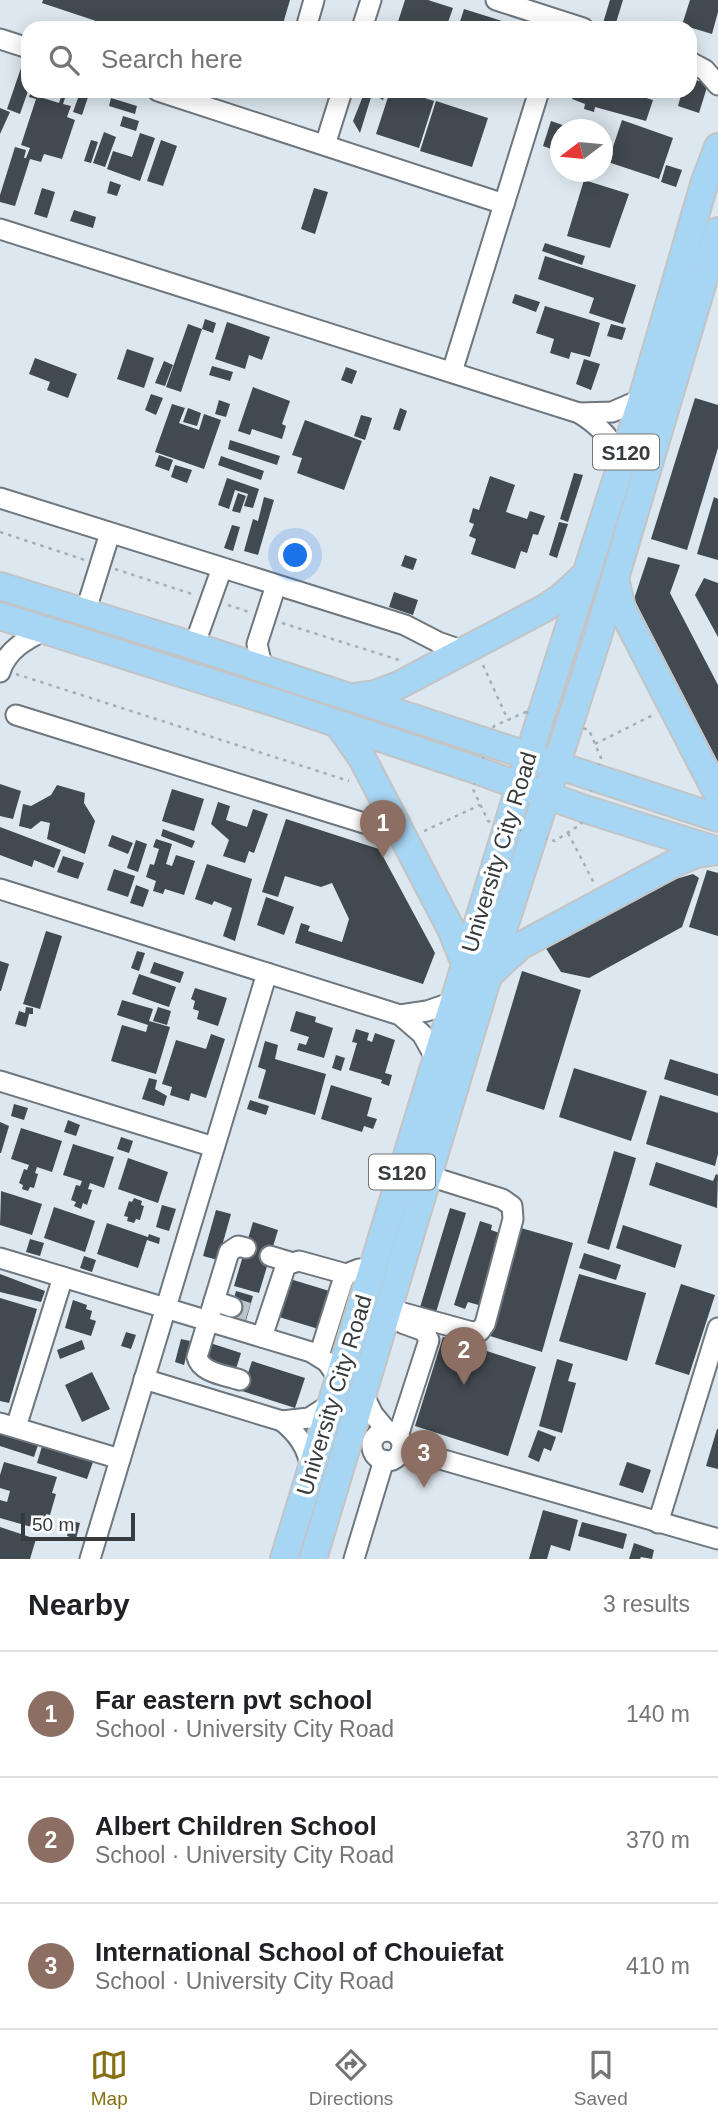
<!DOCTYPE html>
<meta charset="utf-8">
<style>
:root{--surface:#fff;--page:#f2f2f2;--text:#202124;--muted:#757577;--line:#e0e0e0;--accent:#877011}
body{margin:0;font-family:Arial,sans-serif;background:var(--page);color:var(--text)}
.compass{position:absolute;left:550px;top:119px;width:63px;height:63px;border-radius:50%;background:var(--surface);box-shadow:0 4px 18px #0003;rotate:254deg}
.scale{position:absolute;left:21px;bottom:18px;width:114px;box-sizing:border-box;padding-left:7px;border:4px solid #373b3e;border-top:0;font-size:19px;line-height:24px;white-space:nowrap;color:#373b3e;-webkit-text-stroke:5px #fff;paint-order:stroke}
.you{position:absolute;left:296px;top:556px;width:24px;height:24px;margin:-18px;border:5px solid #fff;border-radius:50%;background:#1a73e8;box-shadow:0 0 0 10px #1a73e833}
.badge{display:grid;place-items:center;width:46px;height:46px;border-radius:50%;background:var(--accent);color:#fff;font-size:23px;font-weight:700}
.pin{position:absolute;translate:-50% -58px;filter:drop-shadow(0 2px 4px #0008)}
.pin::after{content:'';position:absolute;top:37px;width:24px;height:21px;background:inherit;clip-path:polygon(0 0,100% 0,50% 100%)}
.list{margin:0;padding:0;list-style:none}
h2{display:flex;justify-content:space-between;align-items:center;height:91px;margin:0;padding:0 28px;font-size:30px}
h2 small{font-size:23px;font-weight:400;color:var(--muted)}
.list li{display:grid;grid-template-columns:46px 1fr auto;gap:21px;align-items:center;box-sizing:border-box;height:126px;padding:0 28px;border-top:2px solid var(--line)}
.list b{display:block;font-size:26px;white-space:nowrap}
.list p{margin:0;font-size:23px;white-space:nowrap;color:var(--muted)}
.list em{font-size:23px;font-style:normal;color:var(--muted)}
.icon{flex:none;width:38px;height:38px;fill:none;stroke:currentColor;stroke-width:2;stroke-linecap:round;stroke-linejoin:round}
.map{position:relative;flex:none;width:718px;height:1559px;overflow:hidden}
.search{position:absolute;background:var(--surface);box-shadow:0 4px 18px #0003;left:21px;right:21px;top:21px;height:77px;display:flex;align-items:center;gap:18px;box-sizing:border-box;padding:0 24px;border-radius:21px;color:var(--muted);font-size:26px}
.sheet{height:469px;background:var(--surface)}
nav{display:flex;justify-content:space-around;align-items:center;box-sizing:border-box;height:98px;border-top:2px solid var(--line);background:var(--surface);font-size:19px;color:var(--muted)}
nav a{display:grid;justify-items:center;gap:4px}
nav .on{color:var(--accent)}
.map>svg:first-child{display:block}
.building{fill:#414a50}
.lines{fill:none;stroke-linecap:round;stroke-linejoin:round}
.minor-tunnel{stroke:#bbc5cc;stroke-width:19;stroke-dasharray:19 10;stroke-linecap:butt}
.minor-casing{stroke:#6e777e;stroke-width:23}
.major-casing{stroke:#c3c4c5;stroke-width:30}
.path{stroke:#a6afb5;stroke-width:2.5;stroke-dasharray:3.5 5;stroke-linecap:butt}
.minor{stroke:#fff;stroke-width:19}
.major{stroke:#a7d5f4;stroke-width:26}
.labels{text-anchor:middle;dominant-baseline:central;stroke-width:7;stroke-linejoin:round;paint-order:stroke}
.shield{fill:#fff;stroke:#737678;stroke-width:2}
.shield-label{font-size:21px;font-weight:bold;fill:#373b3e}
.street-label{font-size:23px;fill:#373b3e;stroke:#fff}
</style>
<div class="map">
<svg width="718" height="1559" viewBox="0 0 718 1559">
<rect width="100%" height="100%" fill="#dce7ef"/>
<g class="building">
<polygon points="43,0 290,0 282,27 277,25 276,28 117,28 42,3"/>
<polygon points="405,0 428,0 453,8 446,28 396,28"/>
<polygon points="610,0 623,0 615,26 603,23"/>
<polygon points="690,0 718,0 718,12 712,34 682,25"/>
<polygon points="464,9 521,27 521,28 458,28"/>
<polygon points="22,65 28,67 28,91 20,114 7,109"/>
<polygon points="690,78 708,84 699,113 678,106 681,95 672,92 690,91"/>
<polygon points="31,91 42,91 40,97 59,103 61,97 65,98 63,104 71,106 67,117 75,120 62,159 44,154 41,162 30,159 15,206 0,202 0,195 15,147 26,150 24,158 26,158 30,148 21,145 36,99 29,97"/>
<polygon points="73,91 90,91 82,115 73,112 78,98 71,96"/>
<polygon points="365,91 386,91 383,100 372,94 360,133 353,121"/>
<polygon points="390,91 402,91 434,101 419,148 376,134"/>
<polygon points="575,91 630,91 630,93 653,100 646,121 595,107 594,112 584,109 585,104 572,99"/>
<polygon points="111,98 137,106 135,114 109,106"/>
<polygon points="436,101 488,118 472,167 420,151"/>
<polygon points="0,108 10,112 0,134"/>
<polygon points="123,116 139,121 136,131 120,126"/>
<polygon points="622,120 673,138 659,179 608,162"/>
<polygon points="551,121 574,129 560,130 560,152 543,146"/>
<polygon points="104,132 116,137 105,167 93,163"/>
<polygon points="140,133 155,138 140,181 107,169 113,151 132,157"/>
<polygon points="91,140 98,142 91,163 84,161"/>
<polygon points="161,140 177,146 163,186 147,181"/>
<polygon points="666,165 682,170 676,187 661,182"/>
<polygon points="584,180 629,194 610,248 567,236"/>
<polygon points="110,181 121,185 117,196 107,193"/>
<polygon points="42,188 55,192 47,218 34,214"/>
<polygon points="314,188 328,192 315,234 301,229"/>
<polygon points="74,210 96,217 93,228 70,221"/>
<polygon points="545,243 585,256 582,265 542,251"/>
<polygon points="545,256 636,285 623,324 589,313 594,298 538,279"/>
<polygon points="515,294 540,302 536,312 512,303"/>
<polygon points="545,306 600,323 590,357 571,352 569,359 550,353 554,339 536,333"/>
<polygon points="205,319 216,323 213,333 202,329"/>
<polygon points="227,322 270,337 262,360 249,355 245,369 215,359"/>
<polygon points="188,324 202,329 181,392 166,387"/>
<polygon points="611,324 626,328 622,340 607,336"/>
<polygon points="127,349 154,358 144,388 117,379"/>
<polygon points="35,358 77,374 68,398 47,390 50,382 29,374"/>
<polygon points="584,359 600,364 591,390 576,384"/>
<polygon points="164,361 173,365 165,386 155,383"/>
<polygon points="212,366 233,372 230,381 209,375"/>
<polygon points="346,367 357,371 352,384 341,380"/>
<polygon points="253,387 290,401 282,424 286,426 282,439 252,429 250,435 238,431"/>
<polygon points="151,394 163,398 156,415 145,410"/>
<polygon points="695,398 718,405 718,448 687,550 651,539"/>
<polygon points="219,400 230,404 226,417 215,414"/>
<polygon points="172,404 185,408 179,423 199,430 204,414 221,420 204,469 155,452"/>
<polygon points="188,408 201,413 197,426 183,422"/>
<polygon points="400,408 407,411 400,431 393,429"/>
<polygon points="361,415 372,418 365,440 354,436"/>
<polygon points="305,420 362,441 344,490 297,473 302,458 292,455"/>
<polygon points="230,440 280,456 277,465 228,449"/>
<polygon points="159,455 173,460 169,471 155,466"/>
<polygon points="221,456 264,471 261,480 218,465"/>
<polygon points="175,465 192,470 187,483 171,477"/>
<polygon points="574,473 583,475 568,522 560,519"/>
<polygon points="490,476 515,485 506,512 527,519 530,511 545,516 538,535 533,534 527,553 521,551 515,569 471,554 476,539 469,536 474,524 469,522 473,508 479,510"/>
<polygon points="227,478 259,489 253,508 244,506 248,494 235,490 229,509 218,505"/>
<polygon points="238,493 246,496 240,513 232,511"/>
<polygon points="264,497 274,500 258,555 244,551 253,519 258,521"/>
<polygon points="714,497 718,499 718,560 697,554"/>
<polygon points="559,522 568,524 557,558 549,555"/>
<polygon points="232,525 240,527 233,551 224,548"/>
<polygon points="405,555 417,559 413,570 401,566"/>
<polygon points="648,557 680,565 670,593 718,685 718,762 634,599"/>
<polygon points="704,578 718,583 718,637 695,595"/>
<polygon points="394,592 418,600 413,615 389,607"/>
<polygon points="0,784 21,791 13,819 0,816"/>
<polygon points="57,785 85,793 84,803 95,821 85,854 47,839 50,823 41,821 31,829 19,826 23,804 31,806 51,795"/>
<polygon points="172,789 204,799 194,831 162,821"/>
<polygon points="218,802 230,806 226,820 247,827 253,809 268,814 254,853 249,851 245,863 223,856 229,840 211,824"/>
<polygon points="286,819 379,849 435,953 423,984 295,943 301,923 310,926 308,931 342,942 349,919 332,883 321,887 285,876 278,897 262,892"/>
<polygon points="0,827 61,850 54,868 34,860 32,867 0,855"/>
<polygon points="163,829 195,841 192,848 161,836"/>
<polygon points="112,835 133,843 128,854 108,846"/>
<polygon points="156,839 172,844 166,864 172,866 176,855 195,861 184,895 165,889 163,894 153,891 156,881 146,877 150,864 154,865 159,849 153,847"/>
<polygon points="136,840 147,844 138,872 127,868"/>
<polygon points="63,856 84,863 78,879 57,872"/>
<polygon points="207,864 252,879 235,941 223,936 232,908 214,901 212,905 195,899"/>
<polygon points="114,869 135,876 128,897 107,890"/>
<polygon points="707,870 718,873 718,936 689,927"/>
<polygon points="693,874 699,878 682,927 589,978 561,972 545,947 676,879"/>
<polygon points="136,885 149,890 143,907 130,903"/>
<polygon points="266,897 294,907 284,935 257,925"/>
<polygon points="46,931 62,936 40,1009 23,1004"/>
<polygon points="137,951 145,953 139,971 131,968"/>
<polygon points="0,961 9,964 1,991 0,991"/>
<polygon points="154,962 184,972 180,983 150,973"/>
<polygon points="522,971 581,990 544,1110 486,1091"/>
<polygon points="139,974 176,987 169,1007 132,994"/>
<polygon points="195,988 227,998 218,1026 197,1019 199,1011 193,1009 195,1001 191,999"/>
<polygon points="122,1000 153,1009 149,1021 170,1027 156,1074 111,1061 122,1025 146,1032 148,1025 117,1015"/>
<polygon points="26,1007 33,1008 33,1014 29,1014 26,1027 15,1024 19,1011 25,1013"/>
<polygon points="158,1007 171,1011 167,1025 153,1021"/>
<polygon points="296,1011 316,1017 315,1022 333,1028 324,1058 297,1050 299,1043 306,1045 309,1037 290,1031"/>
<polygon points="356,1029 369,1033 367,1040 372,1042 375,1033 395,1040 385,1073 392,1075 389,1086 381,1083 382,1080 349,1070 357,1043 352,1042"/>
<polygon points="211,1034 225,1039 206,1098 191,1093 189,1101 170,1095 172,1087 162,1084 176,1040 206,1049"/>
<polygon points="265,1041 278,1045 275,1059 326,1074 315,1115 258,1098 266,1070 258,1067"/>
<polygon points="336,1055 345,1058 341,1071 332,1068"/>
<polygon points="670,1059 718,1074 718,1096 664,1079"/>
<polygon points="574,1068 647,1091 631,1141 559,1117"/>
<polygon points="149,1078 157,1080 155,1089 167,1096 164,1106 142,1099"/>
<polygon points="331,1085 372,1098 367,1116 377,1119 373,1129 364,1126 362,1132 321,1119"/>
<polygon points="660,1095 718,1113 718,1154 715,1166 646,1144"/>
<polygon points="250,1100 269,1106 266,1115 247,1109"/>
<polygon points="14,1104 28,1108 24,1120 11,1116"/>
<polygon points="68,1120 80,1125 76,1136 64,1132"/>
<polygon points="0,1122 9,1126 1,1153 0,1153"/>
<polygon points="21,1128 62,1141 52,1172 37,1167 35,1173 38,1174 34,1188 30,1187 28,1191 22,1189 23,1185 19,1183 24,1169 27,1170 29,1165 11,1159"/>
<polygon points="121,1137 133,1141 129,1153 117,1149"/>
<polygon points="73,1144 114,1157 104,1188 90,1183 88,1189 92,1190 87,1205 83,1203 81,1209 74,1206 76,1202 71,1200 76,1185 80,1186 82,1181 63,1175"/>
<polygon points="614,1151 636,1158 609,1250 587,1243"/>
<polygon points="128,1158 168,1172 158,1203 118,1189"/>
<polygon points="656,1162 713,1181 716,1174 718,1175 717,1208 649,1185"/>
<polygon points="1,1191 42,1204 32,1235 0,1225"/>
<polygon points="134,1198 142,1201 141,1205 144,1206 140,1220 136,1219 134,1223 127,1221 128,1217 124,1216 129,1201 132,1202"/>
<polygon points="162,1205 176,1209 169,1231 156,1227"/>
<polygon points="54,1207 95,1221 85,1252 44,1238"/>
<polygon points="450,1208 466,1213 434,1319 418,1314"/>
<polygon points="216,1210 231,1214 218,1260 203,1256"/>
<polygon points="480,1221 492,1225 491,1230 505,1235 482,1306 468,1302 465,1309 454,1305"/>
<polygon points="253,1222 278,1230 259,1293 234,1286"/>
<polygon points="107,1223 148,1237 149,1234 160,1238 159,1244 147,1240 138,1268 97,1254"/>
<polygon points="623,1225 682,1245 675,1268 616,1248"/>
<polygon points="521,1228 573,1243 542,1352 490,1336"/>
<polygon points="30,1239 44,1243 40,1256 26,1252"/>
<polygon points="584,1253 621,1265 616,1280 579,1268"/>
<polygon points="84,1256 96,1260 92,1272 80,1268"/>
<polygon points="0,1274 45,1291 41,1302 0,1292"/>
<polygon points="579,1274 646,1293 627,1361 559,1341"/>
<polygon points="290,1279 336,1293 325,1331 279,1317"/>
<polygon points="681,1284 715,1295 689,1375 655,1364"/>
<polygon points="236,1291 253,1296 245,1324 228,1319"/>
<polygon points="0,1298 37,1309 9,1403 0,1401"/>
<polygon points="73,1300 87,1305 86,1309 92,1311 90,1319 96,1321 91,1336 65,1328"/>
<polygon points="126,1332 136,1335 131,1349 121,1346"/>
<polygon points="443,1337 536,1367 508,1456 415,1426"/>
<polygon points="181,1339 190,1341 184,1365 175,1362"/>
<polygon points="82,1340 85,1349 60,1359 57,1350"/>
<polygon points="207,1342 241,1353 235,1372 201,1362"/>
<polygon points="557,1359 573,1364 568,1381 576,1383 562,1433 539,1426"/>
<polygon points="252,1361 305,1378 295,1408 242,1391"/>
<polygon points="92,1372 110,1409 82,1422 65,1385"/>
<polygon points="717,1429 718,1429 718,1469 706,1466"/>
<polygon points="538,1430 556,1437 551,1451 544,1448 539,1462 528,1457"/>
<polygon points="0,1432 38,1445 34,1457 0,1446"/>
<polygon points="43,1443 94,1459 87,1479 37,1463"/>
<polygon points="4,1462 57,1477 52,1493 56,1494 50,1515 46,1514 42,1530 0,1518 0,1500 7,1502 10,1491 0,1488 0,1475"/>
<polygon points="627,1462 651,1470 643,1493 619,1485"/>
<polygon points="543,1510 578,1520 570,1551 551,1545 547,1559 529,1559"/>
<polygon points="71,1521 80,1523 76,1539 67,1536"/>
<polygon points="582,1522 627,1534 623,1549 578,1536"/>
<polygon points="0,1527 36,1539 30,1559 0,1559"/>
<polygon points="634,1543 654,1550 652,1559 641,1557 640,1559 629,1559"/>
</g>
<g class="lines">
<polyline class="minor-tunnel" points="232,1307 248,1312"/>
<g class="minor-casing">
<g id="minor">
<polyline points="496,0 583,28"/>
<polyline points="306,28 314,0"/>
<polyline points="362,28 371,0"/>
<polyline points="0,39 28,48"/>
<polyline points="690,62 705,70 718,85"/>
<polyline points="158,91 504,204"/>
<polyline points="325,145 342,91"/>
<path d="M0,229L579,413C600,426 613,440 623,463"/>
<polyline points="452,372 539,91"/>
<polyline points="580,413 612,412 642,399"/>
<polyline points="0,498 405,625 438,642 464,651"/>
<polyline points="85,613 110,533"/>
<polyline points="194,646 222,568"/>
<polyline points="263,670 257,644 276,585"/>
<path d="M0,672C7,650 25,640 45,630"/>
<polyline points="16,715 380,828"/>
<polyline points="0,889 400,1015 422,1034 436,1059"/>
<polyline points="400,1015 427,1011 453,1002"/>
<polyline points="0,1081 214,1147"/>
<polyline points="270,1256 290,1262"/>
<polyline points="0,1258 311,1352 327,1362 339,1379"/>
<polyline points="214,1301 232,1307"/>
<polyline points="389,1309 472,1332 480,1331 485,1324 513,1219 512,1206 502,1199 429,1176"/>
<polyline points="262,1337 286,1265 299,1261 346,1274"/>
<polyline points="319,1356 342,1283 346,1274 359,1269"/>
<polyline points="144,1379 282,1421 309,1418 331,1404"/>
<path d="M240,1380C225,1375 201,1373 197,1357L229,1252L238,1246L246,1248"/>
<polyline points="363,1394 373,1414 387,1431"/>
<path d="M282,1421C298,1434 307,1447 311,1468"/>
<polyline points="0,1423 120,1459"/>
<polyline points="16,1427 63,1277"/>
<circle cx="387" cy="1446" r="15"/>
<polyline points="398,1436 429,1340 424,1331 402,1323"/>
<polyline points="402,1448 718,1539"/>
<polyline points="658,1523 718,1328"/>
<polyline points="90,1559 267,973"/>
<polyline points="354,1559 384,1460"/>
</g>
</g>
<g class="major-casing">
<g id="major">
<polyline points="615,579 622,608 628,621 718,795"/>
<polyline points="0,586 194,646 718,818"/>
<polyline points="0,616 285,706 479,771 585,809 718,851"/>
<polyline points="353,697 375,694 399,685 545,608 560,598 583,577"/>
<polyline points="338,724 362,758 451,929 465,964"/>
<polyline points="492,972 520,946 673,864 696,854 717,851"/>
<polyline points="284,1559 541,716 642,399 705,181 718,147"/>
<polyline points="313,1559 488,976 597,639 718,231"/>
</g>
</g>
<g class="path">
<polyline points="0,532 85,560"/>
<polyline points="115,569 195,595"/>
<polyline points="228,605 249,612"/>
<polyline points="282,623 402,661"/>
<polyline points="483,665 508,720"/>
<polyline points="16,674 349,781"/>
<polygon points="526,712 589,730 601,758 581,824 555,841 488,821 473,789 494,726"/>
<polyline points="595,744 655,714"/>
<polyline points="424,831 480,805"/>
<polyline points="568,833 594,883"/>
</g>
<use href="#minor" class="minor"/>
<use href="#major" class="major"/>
</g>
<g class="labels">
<g class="shield">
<rect x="593" y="434.5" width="66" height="35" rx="5"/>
<rect x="369" y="1154.5" width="66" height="35" rx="5"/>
</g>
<g class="shield-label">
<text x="626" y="452">S120</text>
<text x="402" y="1172">S120</text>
</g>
<g class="street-label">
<text transform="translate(499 852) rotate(-73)">University City Road</text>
<text transform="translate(334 1395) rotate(-73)">University City Road</text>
</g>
</g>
</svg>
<svg class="compass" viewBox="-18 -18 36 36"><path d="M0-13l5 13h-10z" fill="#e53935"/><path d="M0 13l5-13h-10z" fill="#757577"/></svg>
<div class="scale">50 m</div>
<div class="you"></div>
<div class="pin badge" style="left:383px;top:858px;background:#8d6e63">1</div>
<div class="pin badge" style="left:464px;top:1385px;background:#8d6e63">2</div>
<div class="pin badge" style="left:424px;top:1488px;background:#8d6e63">3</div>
<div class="search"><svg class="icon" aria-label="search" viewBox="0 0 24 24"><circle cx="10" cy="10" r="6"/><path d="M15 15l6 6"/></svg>Search here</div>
</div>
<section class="sheet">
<h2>Nearby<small>3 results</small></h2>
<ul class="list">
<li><span class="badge" style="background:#8d6e63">1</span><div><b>Far eastern pvt school</b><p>School · University City Road</p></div><em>140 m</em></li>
<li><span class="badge" style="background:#8d6e63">2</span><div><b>Albert Children School</b><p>School · University City Road</p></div><em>370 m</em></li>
<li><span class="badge" style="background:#8d6e63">3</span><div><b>International School of Chouiefat</b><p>School · University City Road</p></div><em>410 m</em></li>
</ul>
</section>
<nav>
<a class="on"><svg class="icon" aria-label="map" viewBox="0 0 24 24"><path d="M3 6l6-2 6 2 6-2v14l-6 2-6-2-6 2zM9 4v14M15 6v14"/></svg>Map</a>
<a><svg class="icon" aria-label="directions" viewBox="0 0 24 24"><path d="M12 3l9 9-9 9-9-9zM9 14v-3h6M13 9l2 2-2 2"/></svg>Directions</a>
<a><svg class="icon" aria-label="saved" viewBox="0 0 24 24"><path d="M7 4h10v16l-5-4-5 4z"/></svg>Saved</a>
</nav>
